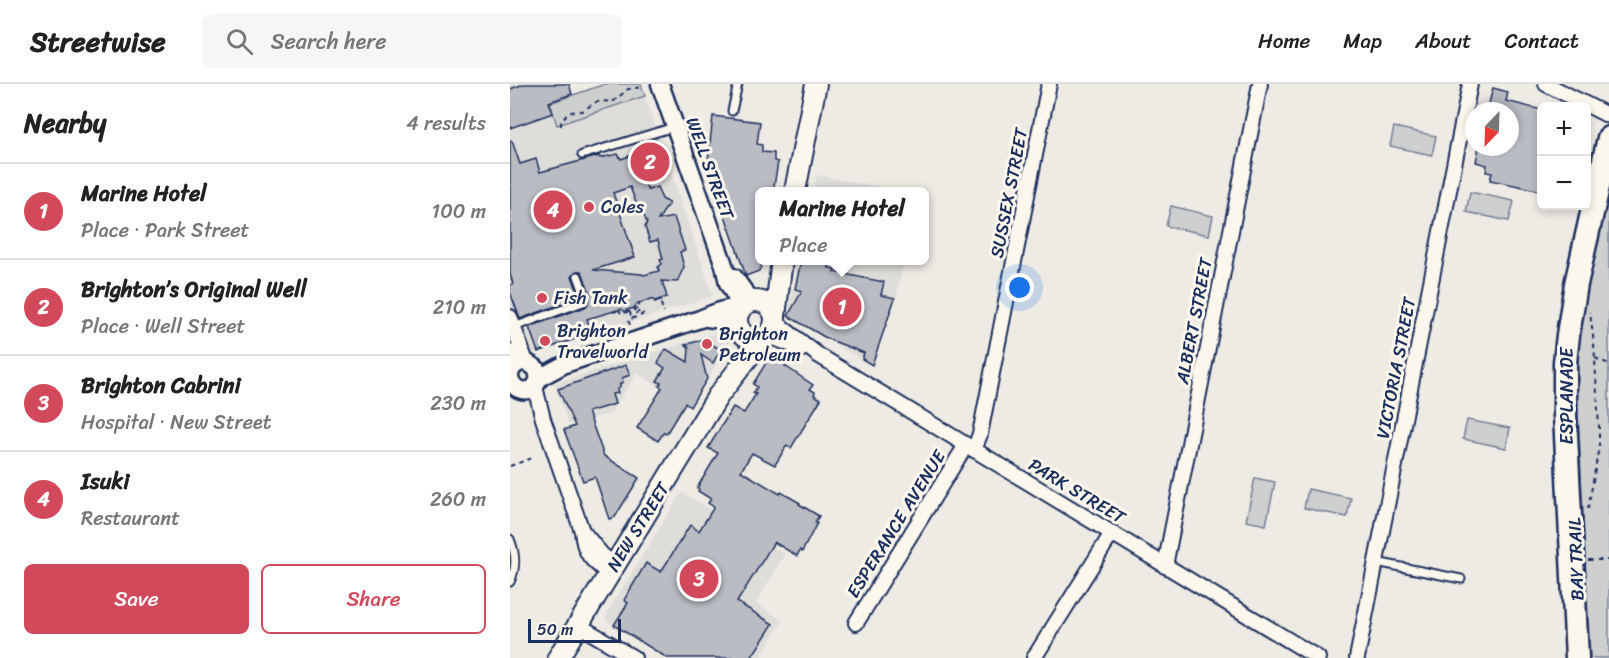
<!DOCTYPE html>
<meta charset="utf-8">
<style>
:root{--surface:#fff;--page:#f6f6f6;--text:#222;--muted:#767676;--line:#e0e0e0;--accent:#d1495b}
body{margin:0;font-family:Sriracha,sans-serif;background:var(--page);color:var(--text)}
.controls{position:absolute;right:18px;top:18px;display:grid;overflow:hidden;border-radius:9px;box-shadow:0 3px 9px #0003}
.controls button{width:54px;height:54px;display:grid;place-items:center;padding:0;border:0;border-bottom:2px solid var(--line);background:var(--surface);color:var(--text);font:30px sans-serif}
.compass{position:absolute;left:955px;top:18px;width:54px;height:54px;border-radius:50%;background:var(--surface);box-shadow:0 3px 9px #0003;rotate:203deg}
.scale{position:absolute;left:18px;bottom:15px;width:93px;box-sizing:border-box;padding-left:6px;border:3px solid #1b2f5e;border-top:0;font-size:16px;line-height:21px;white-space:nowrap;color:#1b2f5e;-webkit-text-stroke:4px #fbf7ec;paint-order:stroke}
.you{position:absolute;left:510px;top:204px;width:21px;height:21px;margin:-15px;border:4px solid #fff;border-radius:50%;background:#1a73e8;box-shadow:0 0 0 9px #1a73e833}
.badge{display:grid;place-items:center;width:39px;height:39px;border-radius:50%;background:var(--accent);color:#fff;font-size:20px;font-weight:700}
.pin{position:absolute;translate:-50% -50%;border:3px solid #fff;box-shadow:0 2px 6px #0006}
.popup{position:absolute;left:245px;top:103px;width:174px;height:78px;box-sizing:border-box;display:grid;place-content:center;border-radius:9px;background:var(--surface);filter:drop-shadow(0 2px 4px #0005);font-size:20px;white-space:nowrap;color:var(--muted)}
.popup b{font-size:22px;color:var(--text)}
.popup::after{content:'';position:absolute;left:50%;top:100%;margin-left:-12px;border:12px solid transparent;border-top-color:var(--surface)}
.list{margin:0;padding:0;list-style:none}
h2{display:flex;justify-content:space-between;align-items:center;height:78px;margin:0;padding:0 24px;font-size:26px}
h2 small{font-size:20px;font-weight:400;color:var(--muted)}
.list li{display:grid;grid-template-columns:39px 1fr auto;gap:18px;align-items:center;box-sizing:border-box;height:96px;padding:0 24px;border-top:2px solid var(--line)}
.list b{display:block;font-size:22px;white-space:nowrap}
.list p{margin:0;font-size:20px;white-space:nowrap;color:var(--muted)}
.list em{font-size:20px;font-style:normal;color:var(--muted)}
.actions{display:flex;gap:12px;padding:18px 24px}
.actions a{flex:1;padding:14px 0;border:2px solid var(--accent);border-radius:9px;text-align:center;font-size:21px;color:var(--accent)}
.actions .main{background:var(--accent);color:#fff}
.icon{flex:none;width:33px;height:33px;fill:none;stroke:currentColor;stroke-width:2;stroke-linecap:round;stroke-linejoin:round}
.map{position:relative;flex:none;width:1099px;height:574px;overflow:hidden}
header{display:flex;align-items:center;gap:36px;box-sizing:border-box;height:84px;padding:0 30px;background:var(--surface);border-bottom:2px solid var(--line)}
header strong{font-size:28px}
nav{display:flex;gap:33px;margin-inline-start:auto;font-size:21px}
.search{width:420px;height:54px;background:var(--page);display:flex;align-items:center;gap:15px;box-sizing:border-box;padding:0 21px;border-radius:9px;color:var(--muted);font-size:22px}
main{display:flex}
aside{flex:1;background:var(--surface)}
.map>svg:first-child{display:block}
.built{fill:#deddda}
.green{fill:#cecfcf;stroke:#747f96;stroke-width:1.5}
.building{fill:#b9bcc3;stroke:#1b2f5e;stroke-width:1.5;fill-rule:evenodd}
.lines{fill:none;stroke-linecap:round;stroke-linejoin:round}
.service-casing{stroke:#1b2f5e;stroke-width:11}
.minor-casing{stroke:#1b2f5e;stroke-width:18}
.tertiary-casing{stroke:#1b2f5e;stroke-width:21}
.secondary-casing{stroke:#1b2f5e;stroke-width:24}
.primary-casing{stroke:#1b2f5e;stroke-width:27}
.path{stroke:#1b2f5e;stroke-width:2;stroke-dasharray:4.5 4.5;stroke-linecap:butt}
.service{stroke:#fbf7ec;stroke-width:7}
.minor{stroke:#fbf7ec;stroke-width:14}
.tertiary{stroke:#fbf7ec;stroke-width:16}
.secondary{stroke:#fbf7ec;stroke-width:20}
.primary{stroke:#fbf7ec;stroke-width:22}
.poi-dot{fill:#d1495b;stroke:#fbf7ec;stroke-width:2}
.labels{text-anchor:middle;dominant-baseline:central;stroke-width:6;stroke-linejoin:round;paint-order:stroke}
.street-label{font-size:18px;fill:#1b2f5e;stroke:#fbf7ec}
.poi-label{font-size:18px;fill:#1b2f5e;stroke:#fbf7ec;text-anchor:start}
</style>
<header>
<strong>Streetwise</strong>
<div class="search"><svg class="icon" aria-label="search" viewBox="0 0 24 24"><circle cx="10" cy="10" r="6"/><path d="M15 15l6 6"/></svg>Search here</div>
<nav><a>Home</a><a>Map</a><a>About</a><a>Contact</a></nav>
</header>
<main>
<aside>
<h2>Nearby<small>4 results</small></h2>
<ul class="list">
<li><span class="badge">1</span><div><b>Marine Hotel</b><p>Place · Park Street</p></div><em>100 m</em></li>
<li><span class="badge">2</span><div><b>Brighton’s Original Well</b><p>Place · Well Street</p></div><em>210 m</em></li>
<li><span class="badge">3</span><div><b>Brighton Cabrini</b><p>Hospital · New Street</p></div><em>230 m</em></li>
<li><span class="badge">4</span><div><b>Isuki</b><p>Restaurant</p></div><em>260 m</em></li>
</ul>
<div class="actions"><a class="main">Save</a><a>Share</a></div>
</aside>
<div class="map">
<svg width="1099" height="574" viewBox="0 0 1099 574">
<rect width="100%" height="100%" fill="#eeebe4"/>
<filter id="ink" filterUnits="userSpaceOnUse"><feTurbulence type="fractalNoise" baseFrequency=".0167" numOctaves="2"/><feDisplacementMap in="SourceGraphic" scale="12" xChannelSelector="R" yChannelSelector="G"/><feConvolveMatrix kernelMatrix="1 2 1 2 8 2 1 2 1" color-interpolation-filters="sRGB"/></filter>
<g filter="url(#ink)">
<g class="built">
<polygon points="0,0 33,0 40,18 95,0 131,0 203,212 27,268 0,278"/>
<polygon points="307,91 386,107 303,107"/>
<polygon points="289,177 394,177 386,216 362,282 277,232"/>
<polygon points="216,246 223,253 180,323 127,289 100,330 58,340 44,299"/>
<polygon points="172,408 275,470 246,519 273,537 250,574 155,574 98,538 96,535 97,529"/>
</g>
<g class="green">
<polygon points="95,0 131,0 135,12 47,41 40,19"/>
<polygon points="884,43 926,52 922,71 880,62"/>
<polygon points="960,108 1004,117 999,137 956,128"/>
<path d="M1099,110V574H1080L1067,308C1068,288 1068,267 1071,247C1076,201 1088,155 1099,110Z"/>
<polygon points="661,122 703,132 699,151 656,142"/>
<polygon points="957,336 1000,344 996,364 953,355"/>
<polygon points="745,394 765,398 756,441 736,437"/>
<polygon points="798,405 841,414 837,433 794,424"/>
</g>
<g class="building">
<polygon points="14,0 59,0 62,10 39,18 43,29 0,44 0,5"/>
<polygon points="983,4 998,8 996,17 1032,26 1032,107 980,96 982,89 976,88 977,81 966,78 969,63 1000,63 1000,27 977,27"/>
<polygon points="203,32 250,38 247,60 252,61 252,68 264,69 264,77 268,78 263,108 249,108 249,177 252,177 251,183 249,187 236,192 204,100 209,100 202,77 198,77"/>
<path d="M0,57H2L10,80L26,75L30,88L89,72L90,74L108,70L111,75L122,71L138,106L147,103L152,115L159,119L148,136L164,133L175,166L170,168L174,183L167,198L152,197L157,213L145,217L140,215L127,220L124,224L114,227L111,225L77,235L82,249L28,268L19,243L75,223L78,220L80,210L73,190L71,187H67L62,192L69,211L68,214L10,235L0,208V201L3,200L0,190ZM120,103L129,127H132L135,134L137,139L135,143L140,158L148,156L153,175L150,176L152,180L148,183L149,187L134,191L132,190L83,186L125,173L103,109Z"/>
<polygon points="291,177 313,177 320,178 319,184 325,185 324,188 374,198 371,211 385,214 362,281 352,275 354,269 318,255 278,232 292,207 285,205"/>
<polygon points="194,255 211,266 203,279 191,271 197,295 180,323 175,319 156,350 154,348 148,357 127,344 152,304 149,302 151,299 147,297 155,284 148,279 156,265 178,278 179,263 175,261"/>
<polygon points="258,271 265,273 276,281 275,282 303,301 300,305 305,308 304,311 311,315 281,364 277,361 265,381 242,369 231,387 270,410 271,408 290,419 289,420 309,432 305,438 307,439 292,468 290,466 287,472 264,458 227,518 263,540 241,574 157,574 104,541 118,519 114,516 136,479 151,488 180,441 189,447 204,423 198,419 201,415 188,407 189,405 187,404 208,369 198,364 223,323 234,329 246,310 243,309 247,303 243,300 256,279 255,276"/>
<polygon points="116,281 120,291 112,294 113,298 110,300 110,303 107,305 108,309 102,310 105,320 78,328 94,372 129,394 105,433 99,435 85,393 73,397 54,346 65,342 48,305"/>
</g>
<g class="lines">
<g class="service-casing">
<g id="service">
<polyline points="222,27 228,0"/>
<polyline points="72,71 164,43"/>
<polyline points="4,243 73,218 75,211 68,192"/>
<path d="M0,455C6,470 7,483 0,498"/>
<polyline points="866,478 951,495"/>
</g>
</g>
<g class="minor-casing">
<g id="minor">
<polyline points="1036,0 1099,32"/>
<polyline points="0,233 16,278"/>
<polyline points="265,235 273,244 308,271 808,574"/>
<polyline points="255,253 267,255 292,265"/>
<polyline points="0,268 5,281"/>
<path d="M25,303L33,335L72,447C74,470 81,476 99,490"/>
<polyline points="464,366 470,350 539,0"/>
<polyline points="73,448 92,471 105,481"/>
<polyline points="655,482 750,0"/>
<polyline points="346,539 456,361"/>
<polyline points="68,541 124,574"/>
<polyline points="524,574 602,449"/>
<polyline points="847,574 960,0"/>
</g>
</g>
<g class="tertiary-casing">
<g id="tertiary">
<polyline points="150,0 214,181 218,199 232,224"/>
<polyline points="224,193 236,210 246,217"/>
<polyline points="197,234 220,237 228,242"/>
<path d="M0,291C1,283 7,278 16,278L26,284L29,294L25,303C14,310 4,306 0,294"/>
<path d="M29,294L55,280L190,235C203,230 217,222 231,225"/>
</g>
</g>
<g class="secondary-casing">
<g id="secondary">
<polyline points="285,107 306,0"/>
<circle cx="246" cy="236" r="19"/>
<polyline points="265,232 272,176"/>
<polyline points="48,574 208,312 253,254"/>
</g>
</g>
<g class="primary-casing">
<polyline id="primary" points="1067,574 1055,331 1055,278 1058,251 1066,200 1099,54"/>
</g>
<g class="path">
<polyline points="51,42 51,38 56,31 60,28 72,27 86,18 104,17 118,5 134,3"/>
<polyline points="149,215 150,217 154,216 154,214"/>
<polyline points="128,220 140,216 143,219 150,217 154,229"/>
<polyline points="109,225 111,230 130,224 128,218"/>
<polyline points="119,227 121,231 131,227 133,229 132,231 118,236 120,241"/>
<polyline points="103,228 110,226"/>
<polyline points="1085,274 1099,280"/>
<polyline points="0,382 25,373"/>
<polyline points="1078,425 1089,363 1089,343 1084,260 1080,228"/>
<polyline points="1078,476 1099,476"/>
</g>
<use href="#service" class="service"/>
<use href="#minor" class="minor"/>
<use href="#tertiary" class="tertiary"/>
<use href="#secondary" class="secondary"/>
<use href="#primary" class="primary"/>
</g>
</g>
<g class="poi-dot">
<circle cx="79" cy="123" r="6"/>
<circle cx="32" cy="214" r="6"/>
<circle cx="35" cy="257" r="6"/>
<circle cx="197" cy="260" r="6"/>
</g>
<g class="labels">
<g class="street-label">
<text transform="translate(200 84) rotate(70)">WELL STREET</text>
<text transform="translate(499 109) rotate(-79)">SUSSEX STREET</text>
<text transform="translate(684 237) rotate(-79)">ALBERT STREET</text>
<text transform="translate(886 284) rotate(-79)">VICTORIA STREET</text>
<text transform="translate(1057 312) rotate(-90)">ESPLANADE</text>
<text transform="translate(567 407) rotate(31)">PARK STREET</text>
<text transform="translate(386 440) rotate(-58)">ESPERANCE AVENUE</text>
<text transform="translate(128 443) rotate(-58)">NEW STREET</text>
<text transform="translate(1066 475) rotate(-92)">BAY TRAIL</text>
</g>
<g class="poi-label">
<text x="91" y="123">Coles</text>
<text x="44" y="214">Fish Tank</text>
<text x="47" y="247">Brighton<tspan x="47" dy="21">Travelworld</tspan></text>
<text x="209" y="250">Brighton<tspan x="209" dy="21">Petroleum</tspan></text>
</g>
</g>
</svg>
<div class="controls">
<button>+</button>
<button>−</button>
</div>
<svg class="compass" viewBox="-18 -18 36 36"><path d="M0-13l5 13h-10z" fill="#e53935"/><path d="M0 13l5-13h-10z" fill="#767676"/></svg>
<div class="scale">50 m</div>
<div class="you"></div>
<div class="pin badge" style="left:332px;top:223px">1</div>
<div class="popup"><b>Marine Hotel</b>Place</div>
<div class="pin badge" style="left:140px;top:78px">2</div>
<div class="pin badge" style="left:189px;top:495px">3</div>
<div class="pin badge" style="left:43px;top:126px">4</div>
</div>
</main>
